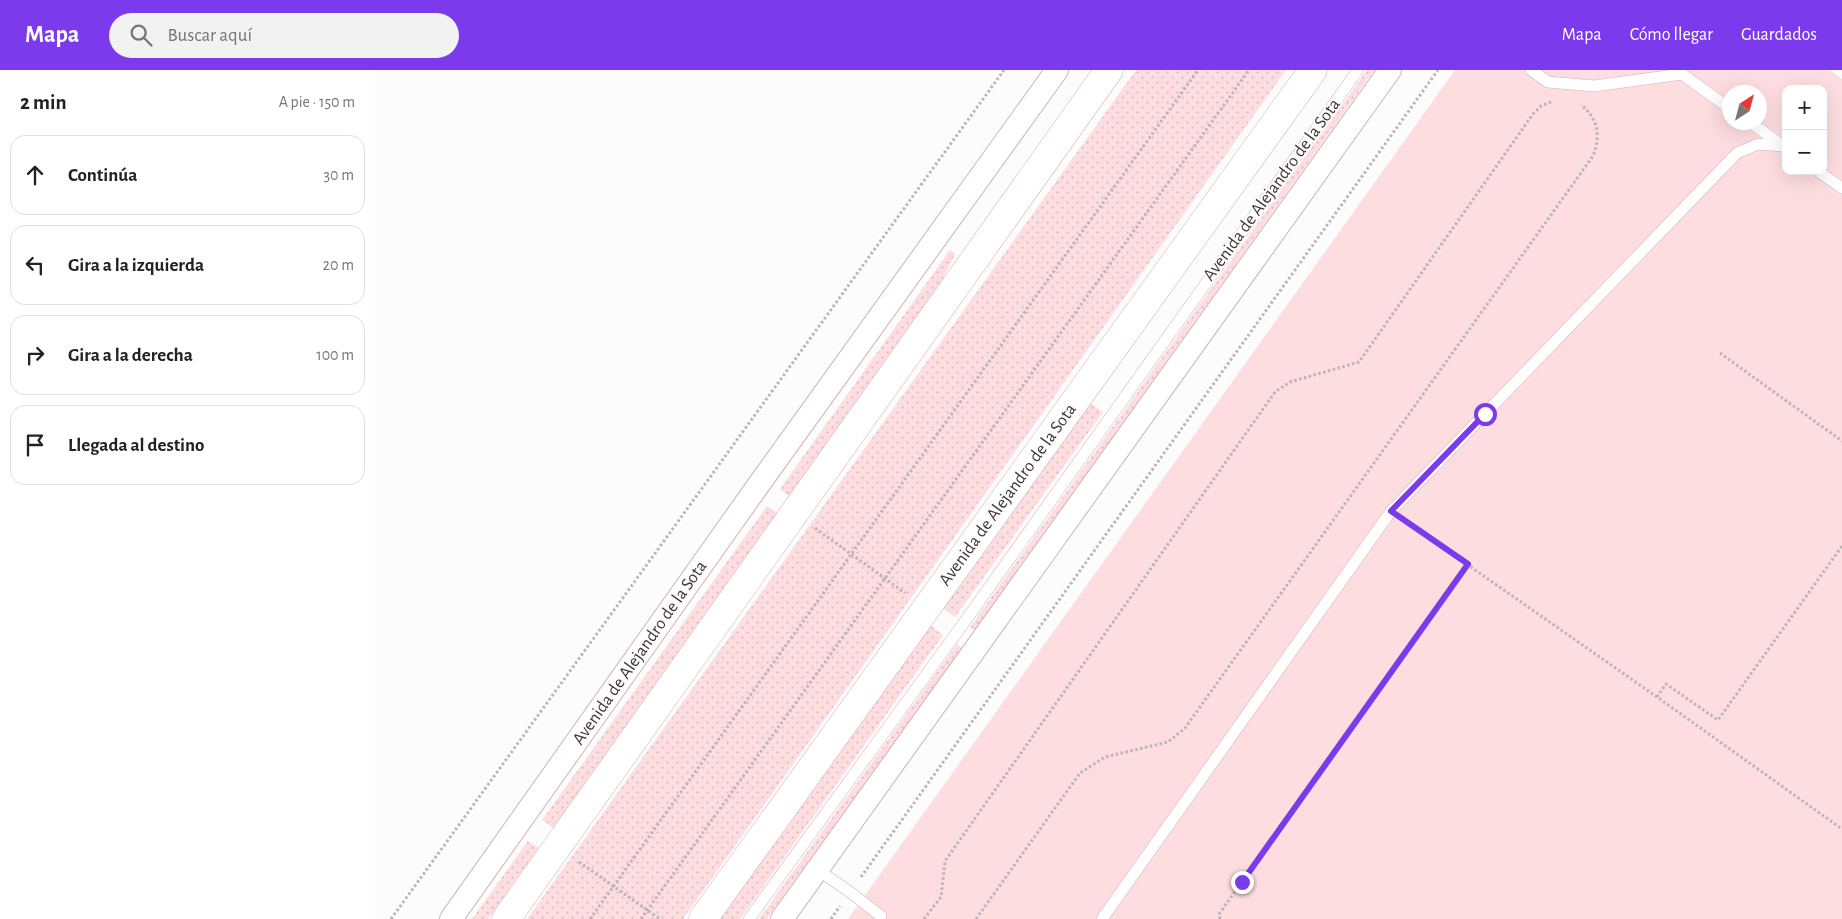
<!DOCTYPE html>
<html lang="es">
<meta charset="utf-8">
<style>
:root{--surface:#fff;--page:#f2f2f2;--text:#222;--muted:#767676;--line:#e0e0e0;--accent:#7c3aed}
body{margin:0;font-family:"Alegreya Sans",sans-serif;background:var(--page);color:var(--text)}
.controls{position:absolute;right:15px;top:15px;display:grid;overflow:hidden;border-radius:10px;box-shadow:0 5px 20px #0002}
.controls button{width:45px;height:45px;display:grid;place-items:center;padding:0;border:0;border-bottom:1px solid var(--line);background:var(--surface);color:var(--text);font:25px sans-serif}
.compass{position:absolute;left:1347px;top:15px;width:45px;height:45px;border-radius:50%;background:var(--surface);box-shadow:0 5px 20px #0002;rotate:36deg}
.stop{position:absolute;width:15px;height:15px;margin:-11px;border:4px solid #7c3aed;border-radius:50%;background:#fff}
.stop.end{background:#7c3aed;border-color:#fff;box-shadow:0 1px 5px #0008}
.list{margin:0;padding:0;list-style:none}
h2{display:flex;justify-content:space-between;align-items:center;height:65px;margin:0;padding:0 20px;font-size:21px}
h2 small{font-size:16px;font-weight:400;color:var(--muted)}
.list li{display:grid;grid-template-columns:32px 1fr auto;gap:15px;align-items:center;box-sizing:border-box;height:80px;margin:0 10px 10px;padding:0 10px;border:1px solid var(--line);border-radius:15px}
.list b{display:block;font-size:19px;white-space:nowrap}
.list em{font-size:16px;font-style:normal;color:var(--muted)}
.icon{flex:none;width:28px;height:28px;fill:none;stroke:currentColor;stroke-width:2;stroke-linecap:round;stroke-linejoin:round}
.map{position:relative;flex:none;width:1467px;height:849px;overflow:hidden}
header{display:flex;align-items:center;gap:30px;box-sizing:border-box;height:70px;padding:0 25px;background:var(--accent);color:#fff}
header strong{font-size:24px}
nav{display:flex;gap:28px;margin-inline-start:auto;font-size:18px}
.search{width:350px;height:45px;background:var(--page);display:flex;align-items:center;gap:12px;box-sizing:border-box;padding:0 18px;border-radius:28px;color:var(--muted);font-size:19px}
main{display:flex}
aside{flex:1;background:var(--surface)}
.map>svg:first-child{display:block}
.green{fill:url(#green-dots)}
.pitch{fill:#fddde0;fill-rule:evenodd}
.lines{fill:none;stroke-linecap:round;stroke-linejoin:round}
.service-casing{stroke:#d2b2b6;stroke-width:12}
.minor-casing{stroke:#d2b2b6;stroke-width:24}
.secondary-casing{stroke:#d2b2b6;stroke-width:29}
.path{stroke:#bab6b6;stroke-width:3;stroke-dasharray:2.5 2.5;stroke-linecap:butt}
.service{stroke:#fff;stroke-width:11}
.minor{stroke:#fff;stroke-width:22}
.secondary{stroke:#fff;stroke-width:28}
.route{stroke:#7c3aed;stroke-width:6}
.labels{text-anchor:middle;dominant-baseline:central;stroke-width:4;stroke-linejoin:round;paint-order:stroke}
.street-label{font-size:18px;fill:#3f3234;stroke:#fcfcfc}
</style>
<header>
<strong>Mapa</strong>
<div class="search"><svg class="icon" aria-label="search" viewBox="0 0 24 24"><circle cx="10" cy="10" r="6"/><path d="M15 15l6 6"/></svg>Buscar aquí</div>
<nav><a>Mapa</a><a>Cómo llegar</a><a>Guardados</a></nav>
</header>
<main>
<aside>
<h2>2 min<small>A pie · 150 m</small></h2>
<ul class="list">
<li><svg class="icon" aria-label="ahead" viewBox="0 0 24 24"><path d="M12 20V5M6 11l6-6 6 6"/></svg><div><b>Continúa</b></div><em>30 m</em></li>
<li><svg class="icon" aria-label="left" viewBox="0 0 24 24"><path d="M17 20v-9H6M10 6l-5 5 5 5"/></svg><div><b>Gira a la izquierda</b></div><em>20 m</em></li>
<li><svg class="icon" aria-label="right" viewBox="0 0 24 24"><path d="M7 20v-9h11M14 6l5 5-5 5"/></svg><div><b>Gira a la derecha</b></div><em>100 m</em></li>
<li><svg class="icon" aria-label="arrive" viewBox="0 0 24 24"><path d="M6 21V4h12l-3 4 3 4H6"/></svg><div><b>Llegada al destino</b></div></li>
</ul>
</aside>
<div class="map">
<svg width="1467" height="849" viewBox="0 0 1467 849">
<defs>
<pattern id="green-dots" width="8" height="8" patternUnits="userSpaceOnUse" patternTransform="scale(1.25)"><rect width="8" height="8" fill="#fddde0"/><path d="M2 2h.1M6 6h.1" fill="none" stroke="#dabec1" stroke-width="1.8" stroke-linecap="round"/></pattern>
</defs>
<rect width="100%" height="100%" fill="#fcfcfc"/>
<g class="green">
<polygon points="761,0 911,0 308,849 152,849"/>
<polygon points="992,0 999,0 600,560 595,557"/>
<polygon points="575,180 580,184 560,224 415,427 405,419"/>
<polygon points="716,333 728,342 580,547 568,538"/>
<polygon points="392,436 404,444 179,758 167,750"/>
<polygon points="555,555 568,565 365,849 345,849"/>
<polygon points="582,574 587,578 392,849 384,849"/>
<polygon points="153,771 164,778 113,849 97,849"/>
</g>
<path class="pitch" d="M1080,0H1455L1467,9V849H473ZM1411,19H1448V101H1411ZM1354,22H1384V52H1354Z"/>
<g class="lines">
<g class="service-casing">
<g id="service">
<polyline points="1156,0 1173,12 1219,16 1307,4 1354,38"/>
<polyline points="1375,52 1408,76"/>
<polyline points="1443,101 1467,118"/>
<polyline points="443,800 475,822 506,846 505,849"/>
<polyline points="374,849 583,561 983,0"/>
<polyline points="727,849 1016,441 1362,83 1383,74 1408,76 1411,78"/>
</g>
</g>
<g class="minor-casing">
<g id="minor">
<polyline points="76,849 382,417 682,0"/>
<polyline points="407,849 1015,0"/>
</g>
</g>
<g class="secondary-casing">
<g id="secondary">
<polyline points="131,849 734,0"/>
<polyline points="328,849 938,0"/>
</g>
</g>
<g class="path">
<polyline points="1345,283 1467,371"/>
<polyline points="1030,451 1282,627 1467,759"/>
<polyline points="440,458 530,523"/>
<polyline points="1282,627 1291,614 1343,650 1467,476"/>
<polyline points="204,792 285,849"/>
<polyline points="486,807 1063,0"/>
<polyline points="16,849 629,0"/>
<polyline points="215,849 823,0"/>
<polyline points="266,849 874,0"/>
<polyline points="456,849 465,836"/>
<polyline points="549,849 566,827 570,791 900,322 915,312 984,292 1158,44 1166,36 1176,32"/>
<path d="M601,849L705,703L730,687L793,672L810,658L1218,86C1226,66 1223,48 1206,35"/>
<polyline points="845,849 844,844 1093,494"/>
</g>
<use href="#service" class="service"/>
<use href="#minor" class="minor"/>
<use href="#secondary" class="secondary"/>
</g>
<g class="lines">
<polyline class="route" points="867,812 1093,494 1016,441 1110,344"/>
</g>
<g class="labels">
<g class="street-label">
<text transform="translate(897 120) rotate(-54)">Avenida de Alejandro de la Sota</text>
<text transform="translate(633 425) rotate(-54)">Avenida de Alejandro de la Sota</text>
<text transform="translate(265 583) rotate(-55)">Avenida de Alejandro de la Sota</text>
</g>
</g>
</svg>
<div class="controls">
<button>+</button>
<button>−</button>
</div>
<svg class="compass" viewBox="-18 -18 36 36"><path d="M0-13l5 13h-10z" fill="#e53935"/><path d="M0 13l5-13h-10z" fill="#767676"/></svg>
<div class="stop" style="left:1110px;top:344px"></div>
<div class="stop end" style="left:867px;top:812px"></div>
</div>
</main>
